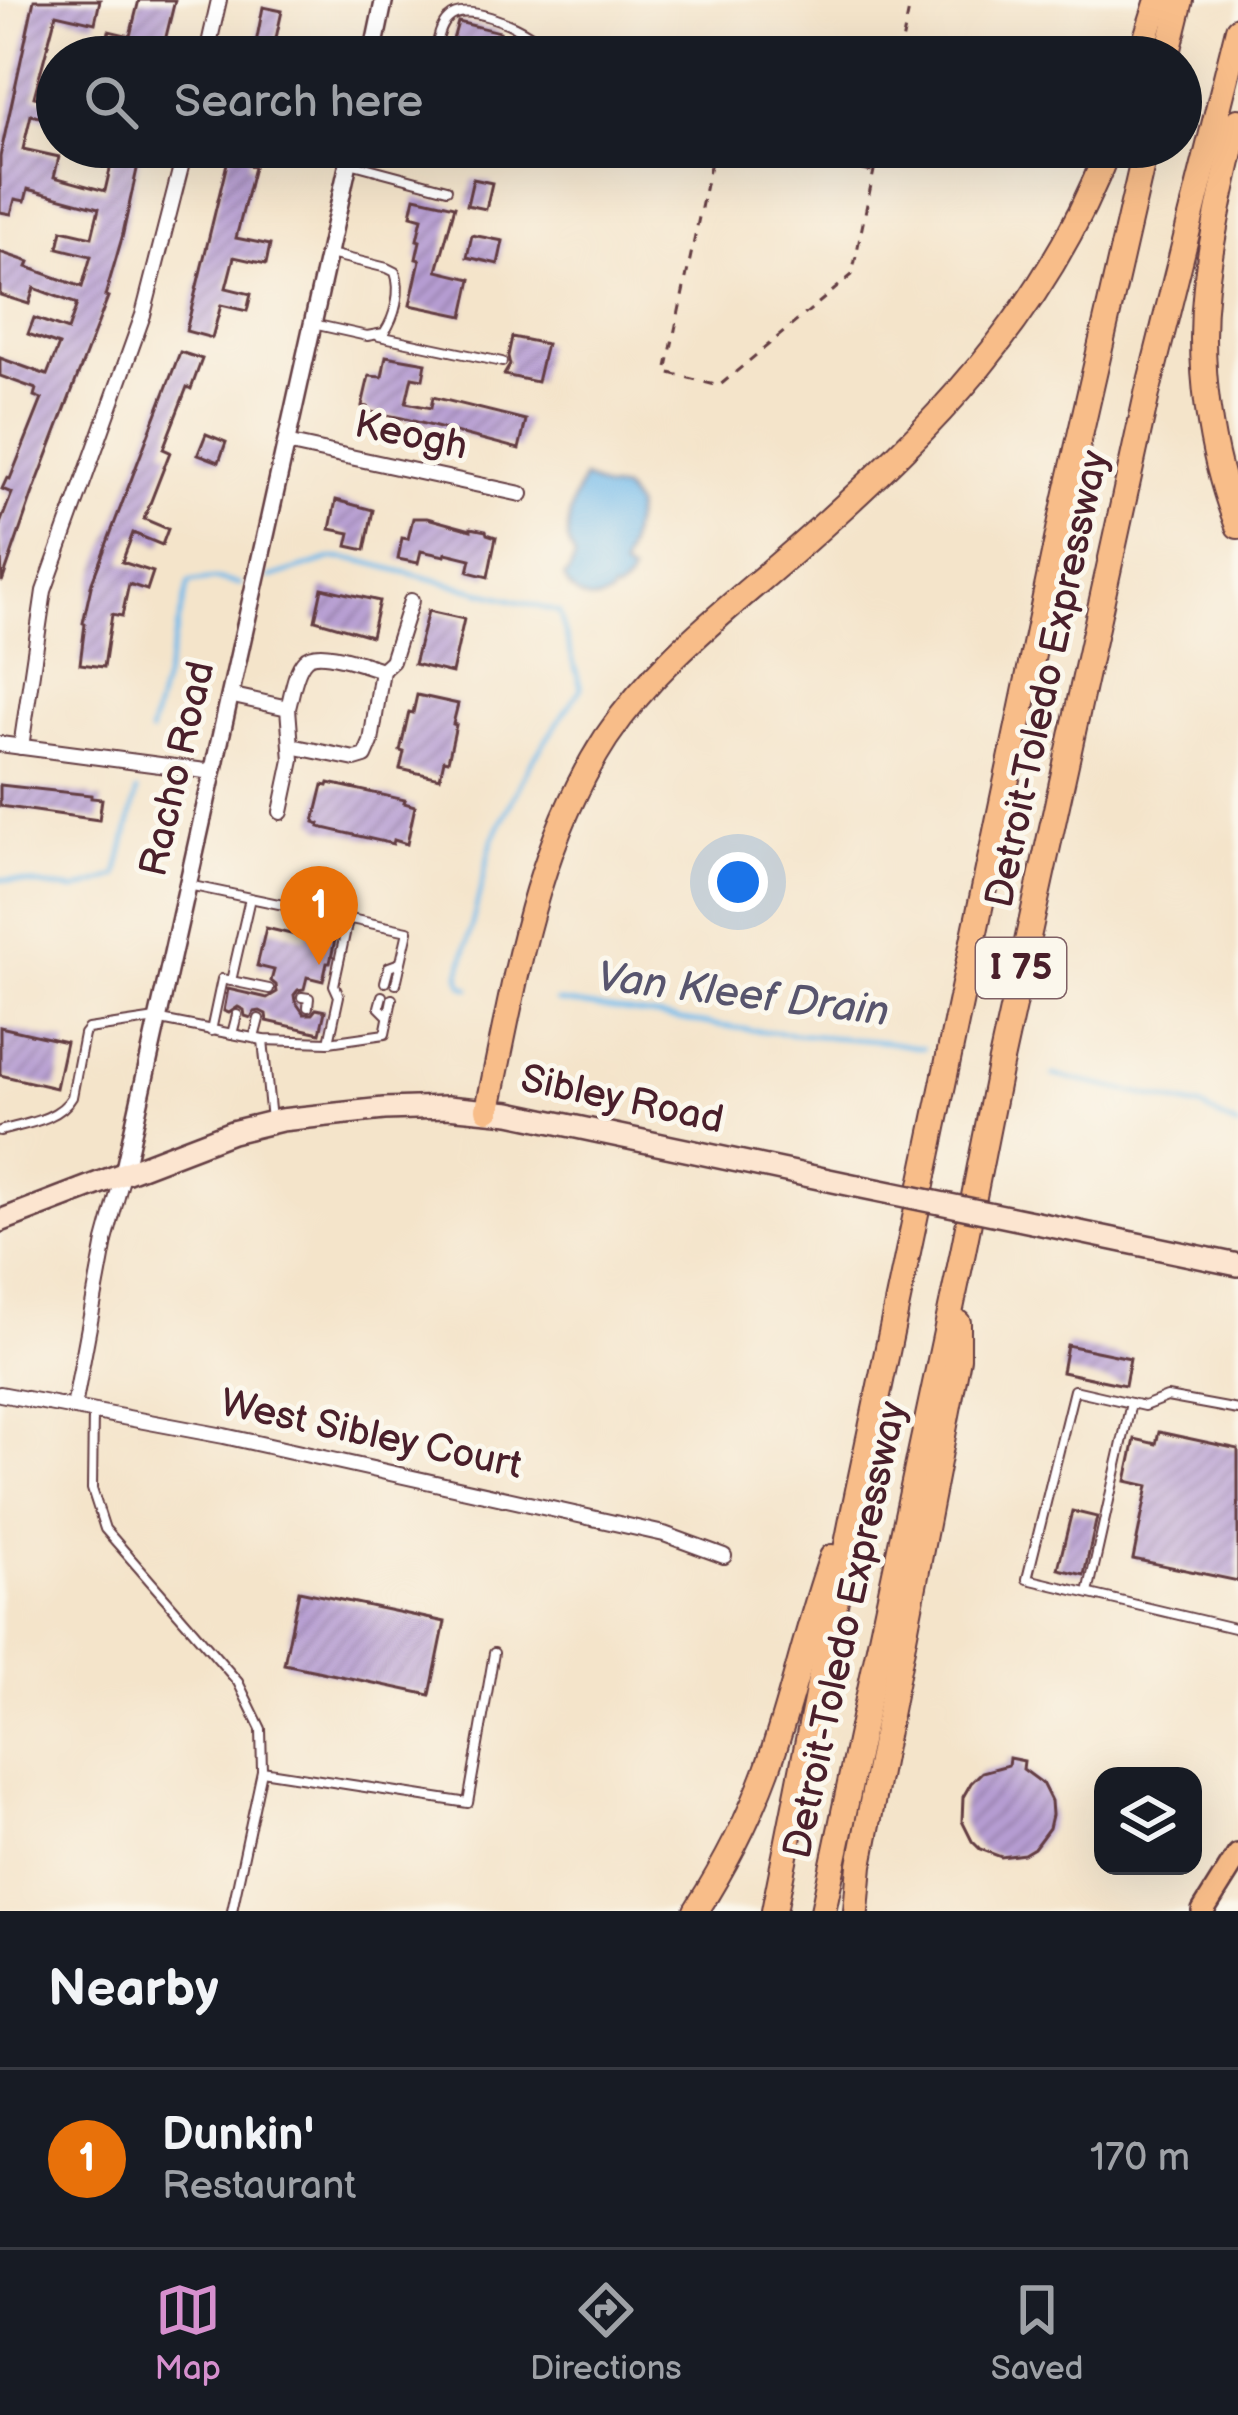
<!DOCTYPE html>
<style>
:root{--surface:#171b24;--page:#20242c;--text:#f1f3f6;--muted:#9ea1a6;--line:#363941;--accent:#d690ce}
body{margin:0;font-family:"Balsamiq Sans",sans-serif;background:var(--page);color:var(--text)}
.controls{position:absolute;right:36px;bottom:36px;display:grid;overflow:hidden;border-radius:24px;box-shadow:0 12px 48px #0002}
.controls button{width:108px;height:108px;display:grid;place-items:center;padding:0;border:0;border-bottom:3px solid var(--line);background:var(--surface);color:var(--text);font:60px sans-serif}
.you{position:absolute;left:738px;top:882px;width:42px;height:42px;margin:-30px;border:9px solid #fff;border-radius:50%;background:#1a73e8;box-shadow:0 0 0 18px #1a73e833}
.badge{display:grid;place-items:center;width:78px;height:78px;border-radius:50%;background:var(--accent);color:#fff;font-size:39px;font-weight:700}
.pin{position:absolute;translate:-50% -99px;filter:drop-shadow(0 3px 6px #0008)}
.pin::after{content:'';position:absolute;top:63px;width:42px;height:36px;background:inherit;clip-path:polygon(0 0,100% 0,50% 100%)}
.list{margin:0;padding:0;list-style:none}
h2{display:flex;justify-content:space-between;align-items:center;height:156px;margin:0;padding:0 48px;font-size:51px}
h2 small{font-size:39px;font-weight:400;color:var(--muted)}
.list li{display:grid;grid-template-columns:78px 1fr auto;gap:36px;align-items:center;box-sizing:border-box;height:180px;padding:0 48px;border-top:3px solid var(--line)}
.list b{display:block;font-size:45px;white-space:nowrap}
.list p{margin:0;font-size:39px;white-space:nowrap;color:var(--muted)}
.list em{font-size:39px;font-style:normal;color:var(--muted)}
.icon{flex:none;width:66px;height:66px;fill:none;stroke:currentColor;stroke-width:2;stroke-linecap:round;stroke-linejoin:round}
.map{position:relative;flex:none;width:1238px;height:1911px;overflow:hidden}
.search{position:absolute;background:var(--surface);box-shadow:0 12px 48px #0002;left:36px;right:36px;top:36px;height:132px;display:flex;align-items:center;gap:30px;box-sizing:border-box;padding:0 42px;border-radius:66px;color:var(--muted);font-size:45px}
.sheet{height:336px;background:var(--surface)}
nav{display:flex;justify-content:space-around;align-items:center;box-sizing:border-box;height:168px;border-top:3px solid var(--line);background:var(--surface);font-size:33px;color:var(--muted)}
nav a{display:grid;justify-items:center;gap:6px}
nav .on{color:var(--accent)}
.map>svg:first-child{display:block}
.water{fill:#72baea;stroke:#5e6c8a;stroke-width:3}
.lines{fill:none;stroke-linecap:round;stroke-linejoin:round}
.stream{stroke:#72baea;stroke-width:4.5}
.building{fill:url(#building-hatch)}
.service-casing{stroke:#643d43;stroke-width:12}
.minor-casing{stroke:#643d43;stroke-width:18}
.tertiary-casing{stroke:#643d43;stroke-width:21}
.secondary-casing{stroke:#643d43;stroke-width:26}
.primary-casing{stroke:#643d43;stroke-width:26}
.motorway-casing{stroke:#643d43;stroke-width:28}
.path{stroke:#643d43;stroke-width:3;stroke-dasharray:9 9;stroke-linecap:butt}
.service{stroke:#fff;stroke-width:8}
.minor{stroke:#fff;stroke-width:14}
.tertiary{stroke:#fff;stroke-width:16}
.secondary{stroke:#fce5d0;stroke-width:21}
.primary{stroke:#f8bd89;stroke-width:21}
.motorway{stroke:#f8bd89;stroke-width:24}
.secondary-bridge-casing{stroke:#643d43;stroke-width:26;stroke-linecap:butt}
.secondary-bridge{stroke:#fce5d0;stroke-width:21}
.labels{text-anchor:middle;dominant-baseline:central;stroke-width:10;stroke-linejoin:round;paint-order:stroke}
.shield{fill:#fbf7ec;stroke:#7f6065;stroke-width:3}
.shield-label{font-size:36px;font-weight:bold;fill:#4a1f2b}
.street-label{font-size:39px;fill:#4a1f2b;stroke:#fbf7ec}
.water-label{font-size:42px;font-style:italic;fill:#58556e;stroke:#fbf7ec}
</style>
<div class="map">
<svg width="1238" height="1911" viewBox="0 0 1238 1911">
<defs>
<pattern id="building-hatch" width="6" height="6" patternUnits="userSpaceOnUse" patternTransform="scale(3)"><rect width="6" height="6" fill="#b69dd2"/><path d="M-1 1l2-2M0 6l6-6M5 7l2-2" fill="none" stroke="#967fab"/></pattern>
</defs>
<rect width="100%" height="100%" fill="#fbf7ec"/>
<filter id="ink" filterUnits="userSpaceOnUse"><feTurbulence type="fractalNoise" baseFrequency=".00833" numOctaves="2"/><feDisplacementMap in="SourceGraphic" scale="24" xChannelSelector="R" yChannelSelector="G"/><feConvolveMatrix kernelMatrix="1 2 1 2 8 2 1 2 1" color-interpolation-filters="sRGB"/></filter>
<filter id="wash" filterUnits="userSpaceOnUse"><feTurbulence type="fractalNoise" baseFrequency=".004" numOctaves="4" result="noise"/><feDisplacementMap in="SourceGraphic" scale="48" xChannelSelector="R" yChannelSelector="G"/><feGaussianBlur stdDeviation="2.7" result="paint"/><feColorMatrix in="noise" values="0 0 0 0 0 0 0 0 0 0 0 0 0 0 0 0 0 1.4 0 .05"/><feComposite in="paint" operator="in"/></filter>
<g filter="url(#wash)">
<rect width="100%" height="100%" fill="#f4e4ca"/>
<path class="water" d="M584,478L605,489L624,490C627,496 632,501 635,507C637,513 625,557 622,568L631,574C629,584 623,585 616,592L612,591L610,596C592,606 571,596 564,577L568,574L575,558C573,552 569,546 568,539C566,521 575,493 584,478Z"/>
<g class="lines">
<g class="stream">
<polyline points="270,578 334,558 358,560 559,612 581,688 530,764 492,841 460,974 462,984 469,988"/>
<polyline points="150,733 189,582 216,579 240,584"/>
<polyline points="0,879 75,890 117,876 137,791"/>
<polyline points="556,1001 750,1030 887,1042 923,1048"/>
<polyline points="1053,1075 1200,1107 1238,1127"/>
</g>
</g>
<g id="blocks">
<g class="building">
<polygon points="34,0 100,0 95,23 56,14 34,97 57,103 57,121 31,115 23,149 59,157 54,177 105,191 113,156 119,158 122,147 141,151 122,238 105,296 108,297 32,495 2,582 0,524 12,493 2,489 7,478 10,479 42,399 34,396 36,389 0,376 0,358 47,375 59,345 28,334 34,318 68,330 77,304 34,288 29,304 0,295 0,252 29,262 27,267 82,287 91,256 58,248 62,230 92,237 99,208 28,189 25,201 15,199 11,214 0,212 0,157"/>
<polygon points="139,0 175,0 161,57 141,57 105,49 109,31 130,36"/>
<polygon points="263,7 282,11 274,47 256,43"/>
<polygon points="458,22 500,32 495,57 448,57"/>
<polygon points="231,147 252,147 248,165 254,167 236,238 270,245 266,264 234,257 226,288 251,294 247,311 221,305 212,338 186,331"/>
<polygon points="473,179 492,183 486,209 467,205"/>
<polygon points="415,197 455,206 437,271 471,279 463,316 410,305 420,260 416,259 420,241 417,240 422,218 411,215"/>
<polygon points="472,235 503,241 498,264 467,257"/>
<polygon points="512,337 546,344 537,382 504,375 510,365 508,356"/>
<polygon points="180,352 202,359 191,389 187,387 163,449 170,452 144,519 168,529 162,545 133,533 122,562 153,572 147,590 129,584 122,616 112,614 104,667 80,664 85,624 83,623 92,582"/>
<polygon points="386,356 426,363 423,379 412,377 406,403 431,408 433,397 526,420 519,449 402,418 366,411 367,407 362,406 369,376 382,377"/>
<polygon points="206,434 226,442 219,462 198,454"/>
<polygon points="336,500 373,510 365,550 347,546 350,533 330,529"/>
<polygon points="413,518 427,518 471,530 471,528 486,531 487,534 496,537 488,577 468,572 471,559 446,553 445,556 421,551 418,563 398,559 402,538 408,539"/>
<polygon points="322,588 379,601 371,636 315,620"/>
<polygon points="428,611 464,619 452,673 414,664"/>
<polygon points="417,695 458,704 453,724 456,725 448,761 444,760 440,778 400,769 404,752 400,751 409,712 413,713"/>
<polygon points="329,783 405,800 404,803 415,806 407,844 394,840 393,844 319,827 320,824 314,822 323,785 328,786"/>
<polygon points="0,785 91,795 91,798 102,799 99,820 0,806"/>
<polygon points="266,928 307,938 309,929 326,933 328,928 337,930 330,963 327,963 323,981 307,977 304,989 298,990 294,995 295,1001 304,1014 312,1014 316,1009 325,1011 320,1033 267,1021 266,1014 260,1011 254,1012 251,1018 245,1016 244,1010 238,1007 229,1013 224,1011 228,989 267,998 277,992 276,985 271,981 274,970 257,966"/>
<polygon points="0,1027 66,1042 56,1088 0,1075"/>
<polygon points="1067,1345 1130,1358 1125,1385 1062,1372"/>
<polygon points="1159,1432 1238,1449 1238,1581 1133,1559 1148,1486 1126,1481 1135,1439 1156,1444"/>
<polygon points="1072,1511 1097,1517 1084,1575 1058,1569"/>
<polygon points="299,1591 445,1622 430,1695 284,1664"/>
<polygon points="1009,1758 1024,1761 1023,1769 1042,1783 1051,1801 1052,1815 1049,1828 1034,1848 1024,1854 1001,1857 980,1849 972,1841 962,1821 963,1797 971,1783 982,1772 1008,1765"/>
</g>
</g>
</g>
<g filter="url(#ink)">
<use href="#blocks" fill-opacity="0" stroke="#643d43" stroke-width="3"/>
<g class="lines">
<g class="service-casing">
<g id="service">
<polyline points="374,57 403,57"/>
<path d="M434,57C437,45 439,27 448,19C465,1 516,26 533,37L531,57"/>
<polyline points="350,163 447,189"/>
<path d="M313,324L367,336L384,333C395,317 402,291 395,272L387,268L330,254"/>
<polyline points="379,336 502,362"/>
<polyline points="188,885 408,931 396,984"/>
<polyline points="231,981 250,898"/>
<polyline points="385,982 389,967 400,963"/>
<polyline points="382,996 379,1007 387,1015"/>
<polyline points="302,997 309,998 308,1007"/>
<polyline points="211,1031 222,979 269,989"/>
<polyline points="232,1034 237,1015"/>
<polyline points="254,1038 259,1019"/>
<polyline points="263,1040 271,1120"/>
<polyline points="329,1042 339,996 334,985 348,920"/>
<path d="M0,1131C24,1124 59,1120 72,1097L84,1034L88,1029L156,1019L263,1040L329,1042L385,1034L392,999"/>
<polyline points="1238,1410 1167,1397 1144,1406 1074,1390 1027,1579 1238,1629"/>
<polyline points="93,1411 92,1489 105,1529 238,1682 261,1729 262,1771 232,1911"/>
<polyline points="1088,1593 1131,1403"/>
<polyline points="262,1771 468,1803 494,1653"/>
</g>
</g>
<g class="minor-casing">
<g id="minor">
<polyline points="206,57 219,0"/>
<polyline points="286,443 521,494"/>
<polyline points="229,695 288,708 292,760 281,812"/>
<path d="M288,708C292,694 295,670 305,660C317,646 365,665 382,670L392,661L411,601"/>
<polyline points="0,744 213,772"/>
<polyline points="291,746 355,759 365,756 371,742 382,670"/>
<polyline points="21,747 44,591 143,315 186,147"/>
<polyline points="0,1394 224,1436 664,1534 724,1556"/>
<polyline points="74,1407 105,1241 124,1171"/>
</g>
</g>
<g class="tertiary-casing">
<g id="tertiary">
<polyline points="372,57 384,0"/>
<polyline points="124,1171 352,147"/>
</g>
</g>
<g class="secondary-casing">
<g id="secondary">
<polyline points="0,1221 232,1132 281,1120 384,1109 447,1107 510,1113 857,1186"/>
<polyline points="1032,1222 1238,1265"/>
</g>
</g>
<g class="primary-casing">
<polyline id="primary" points="1203,1911 1238,1855"/>
</g>
<g class="motorway-casing">
<g id="motorway">
<polyline points="1140,57 1158,0"/>
<polyline points="1167,57 1181,0"/>
<path d="M1238,121C1226,176 1212,231 1206,286C1197,363 1209,454 1238,526"/>
<path d="M488,1109C515,983 534,849 606,738C658,660 731,607 800,546C932,429 1045,316 1109,147"/>
<path d="M696,1911C724,1867 749,1819 767,1770C792,1701 807,1627 832,1557"/>
<polyline points="774,1911 851,1524 1066,497 1146,147"/>
<polyline points="823,1911 963,1252 1000,1065 1147,394 1238,29"/>
<polyline points="856,1911 860,1865 958,1358 958,1323"/>
</g>
</g>
<g class="path">
<polyline points="899,57 911,0"/>
<polyline points="714,147 666,372 719,386 852,275 879,147"/>
<polyline points="757,147 872,172"/>
</g>
<use href="#service" class="service"/>
<use href="#minor" class="minor"/>
<use href="#tertiary" class="tertiary"/>
<use href="#secondary" class="secondary"/>
<use href="#primary" class="primary"/>
<use href="#motorway" class="motorway"/>
<g class="secondary-bridge-casing">
<polyline id="secondary-bridge" points="857,1186 1032,1222"/>
</g>
<use href="#secondary-bridge" class="secondary-bridge"/>
</g>
</g>
<g class="labels">
<rect class="shield" x="976" y="938" width="90" height="60" rx="9"/>
<g class="shield-label">
<text x="1021" y="968">I 75</text>
</g>
<g class="street-label">
<text transform="translate(411 436) rotate(12)">Keogh</text>
<text transform="translate(1048 679) rotate(-78)">Detroit-Toledo Expressway</text>
<text transform="translate(178 769) rotate(-77)">Racho Road</text>
<text transform="translate(622 1100) rotate(12)">Sibley Road</text>
<text transform="translate(371 1435) rotate(12)">West Sibley Court</text>
<text transform="translate(846 1630) rotate(-78)">Detroit-Toledo Expressway</text>
</g>
<g class="water-label">
<text transform="translate(743 995) rotate(7)">Van Kleef Drain</text>
</g>
</g>
</svg>
<div class="controls">
<button><svg class="icon" aria-label="layers" viewBox="0 0 24 24"><path d="M12 4l9 5-9 5-9-5zM3 14l9 5 9-5"/></svg></button>
</div>
<div class="you"></div>
<div class="pin badge" style="left:319px;top:965px;background:#e8710a">1</div>
<div class="search"><svg class="icon" aria-label="search" viewBox="0 0 24 24"><circle cx="10" cy="10" r="6"/><path d="M15 15l6 6"/></svg>Search here</div>
</div>
<section class="sheet">
<h2>Nearby<small></small></h2>
<ul class="list">
<li><span class="badge" style="background:#e8710a">1</span><div><b>Dunkin'</b><p>Restaurant</p></div><em>170 m</em></li>
</ul>
</section>
<nav>
<a class="on"><svg class="icon" aria-label="map" viewBox="0 0 24 24"><path d="M3 6l6-2 6 2 6-2v14l-6 2-6-2-6 2zM9 4v14M15 6v14"/></svg>Map</a>
<a><svg class="icon" aria-label="directions" viewBox="0 0 24 24"><path d="M12 3l9 9-9 9-9-9zM9 14v-3h6M13 9l2 2-2 2"/></svg>Directions</a>
<a><svg class="icon" aria-label="saved" viewBox="0 0 24 24"><path d="M7 4h10v16l-5-4-5 4z"/></svg>Saved</a>
</nav>
